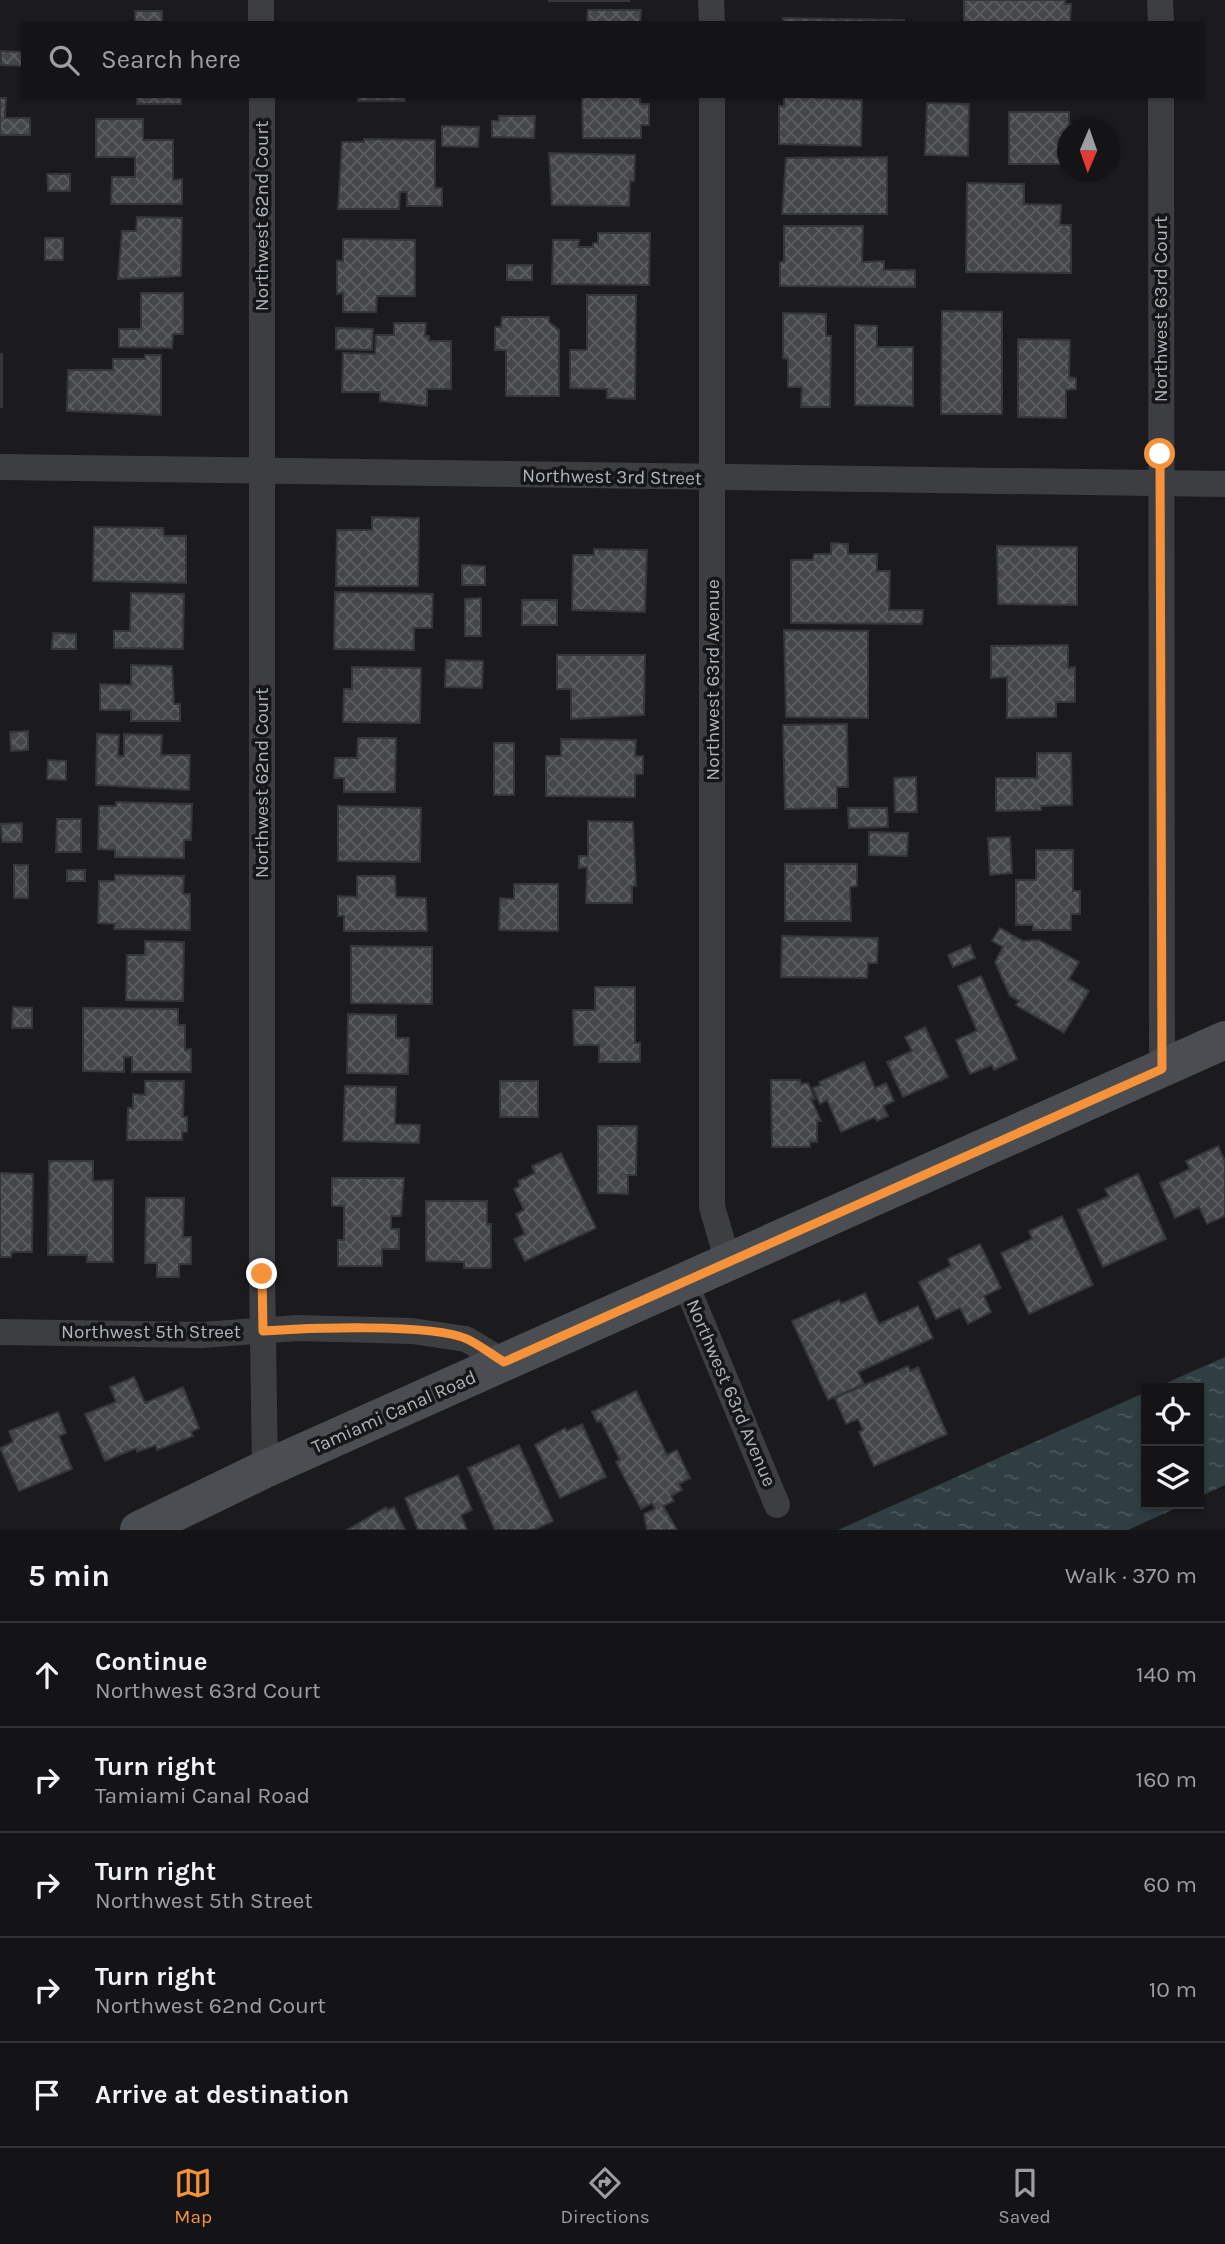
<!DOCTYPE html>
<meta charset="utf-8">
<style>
:root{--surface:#141416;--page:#1d1d1f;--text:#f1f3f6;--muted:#9d9ea1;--line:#333335;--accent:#f6933a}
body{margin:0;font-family:Karla,sans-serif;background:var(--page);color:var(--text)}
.controls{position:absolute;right:21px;bottom:21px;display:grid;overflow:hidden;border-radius:0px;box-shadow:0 2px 5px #0004}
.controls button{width:63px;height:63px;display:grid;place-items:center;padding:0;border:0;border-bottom:2px solid var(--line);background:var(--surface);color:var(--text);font:35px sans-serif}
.compass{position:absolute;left:1057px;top:119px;width:63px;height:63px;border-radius:50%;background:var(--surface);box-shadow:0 2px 5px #0004;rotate:182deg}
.stop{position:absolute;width:21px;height:21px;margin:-16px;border:5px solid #f6933a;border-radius:50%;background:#fff}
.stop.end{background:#f6933a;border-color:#fff;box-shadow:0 2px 7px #0008}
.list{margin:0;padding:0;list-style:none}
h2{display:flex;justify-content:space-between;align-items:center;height:91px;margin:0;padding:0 28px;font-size:30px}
h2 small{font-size:23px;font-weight:400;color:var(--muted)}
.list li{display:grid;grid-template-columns:46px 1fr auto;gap:21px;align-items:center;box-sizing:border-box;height:105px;padding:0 28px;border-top:2px solid var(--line)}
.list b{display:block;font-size:26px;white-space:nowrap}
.list p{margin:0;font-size:23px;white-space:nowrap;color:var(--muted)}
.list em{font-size:23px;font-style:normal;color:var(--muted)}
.icon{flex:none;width:38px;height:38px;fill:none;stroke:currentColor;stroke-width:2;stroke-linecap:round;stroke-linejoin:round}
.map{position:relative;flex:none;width:1225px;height:1530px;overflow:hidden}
.search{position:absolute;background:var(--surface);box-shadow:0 2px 5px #0004;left:21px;right:21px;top:21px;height:77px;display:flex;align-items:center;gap:18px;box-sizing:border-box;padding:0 24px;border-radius:0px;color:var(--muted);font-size:26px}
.sheet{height:616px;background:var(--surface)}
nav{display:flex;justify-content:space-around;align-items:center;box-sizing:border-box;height:98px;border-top:2px solid var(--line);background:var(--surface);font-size:19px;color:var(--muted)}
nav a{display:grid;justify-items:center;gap:4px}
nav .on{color:var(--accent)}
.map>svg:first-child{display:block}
.water{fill:url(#water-ripples)}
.building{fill:url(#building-cross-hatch);stroke:#353639;stroke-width:2}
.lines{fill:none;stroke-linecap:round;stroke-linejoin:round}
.street{stroke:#3c3e42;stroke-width:26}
.secondary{stroke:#4a4d52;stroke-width:38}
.route{stroke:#f6933a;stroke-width:9}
.labels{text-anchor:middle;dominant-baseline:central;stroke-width:7;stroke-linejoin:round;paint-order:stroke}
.street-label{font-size:19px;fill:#adb5bd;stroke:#161618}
</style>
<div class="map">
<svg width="1225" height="1530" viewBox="0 0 1225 1530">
<defs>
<pattern id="water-ripples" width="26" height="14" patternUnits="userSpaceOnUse" patternTransform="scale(1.75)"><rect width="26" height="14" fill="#303e42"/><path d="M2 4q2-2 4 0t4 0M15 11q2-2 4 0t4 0" fill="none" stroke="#4b585b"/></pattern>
<pattern id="building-cross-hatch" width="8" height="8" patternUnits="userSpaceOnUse" patternTransform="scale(1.75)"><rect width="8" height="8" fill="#45464a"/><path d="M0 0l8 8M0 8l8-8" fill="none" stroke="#5d5e62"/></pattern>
</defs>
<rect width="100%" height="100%" fill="#1b1b1d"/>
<g class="water">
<polygon points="1225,1357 1225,1485 1199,1497 1199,1388 1155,1388"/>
<polygon points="1146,1392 1146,1504 1185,1504 1128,1530 838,1530"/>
</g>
<g class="building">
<rect x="549" y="0" width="80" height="1"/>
<polygon points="964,0 1065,0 1065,4 1071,4 1070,23 964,23"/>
<polygon points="588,10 641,10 640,23 587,23"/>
<rect x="135" y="11" width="27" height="12"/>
<polygon points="783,18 904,20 904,23 783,23"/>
<polygon points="1,51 23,52 23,66 1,65"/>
<polygon points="117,96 181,96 181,104 137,104 137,96"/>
<polygon points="358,96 404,96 405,101 358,101"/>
<polygon points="582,96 640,96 640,104 649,104 649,125 641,125 641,138 583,138"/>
<polygon points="784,96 862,100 861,146 779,144 779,106 784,106"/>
<polygon points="0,98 6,98 5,118 30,118 30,135 0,135"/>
<polygon points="927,103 969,104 968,156 925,155"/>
<polygon points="1009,112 1069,112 1069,124 1078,124 1078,130 1068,130 1068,164 1009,164"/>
<polygon points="499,116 535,116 534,138 492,137 492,121 499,121"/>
<polygon points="96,119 143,119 143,140 173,140 173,180 182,179 182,204 111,204 112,177 135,177 135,157 96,157"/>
<polygon points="442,126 479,127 478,147 442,146"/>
<polygon points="364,139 435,140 435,188 442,188 442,206 407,206 407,192 400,192 399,209 338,209 342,142 364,142"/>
<polygon points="549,153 635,155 634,181 630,181 629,206 552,205"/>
<polygon points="887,157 887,214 782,214 786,158"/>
<polygon points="47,174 70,174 70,191 48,191"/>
<polygon points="967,183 1024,184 1024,204 1061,205 1060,225 1071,225 1071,273 966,272"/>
<polygon points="137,217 182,218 181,276 118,279 122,231 136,231"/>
<polygon points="784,226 863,226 862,262 884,261 884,270 915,270 915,287 780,286 780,262 784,262"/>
<polygon points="598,233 650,233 649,285 552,284 553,240 579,240 578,247 593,247 593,243 598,243"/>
<rect x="45" y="238" width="18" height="22"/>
<polygon points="343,239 415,240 415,296 377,296 376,312 343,312 343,293 337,294 337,261 343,261"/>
<rect x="507" y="265" width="25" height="15"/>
<polygon points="141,293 183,293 183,334 173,334 172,348 119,347 119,329 141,329"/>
<polygon points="587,295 636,295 635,399 607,398 607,389 570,388 570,350 587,350"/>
<polygon points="942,311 1002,312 1002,414 941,414"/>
<polygon points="783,313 826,314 826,336 831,336 830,407 801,407 802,387 788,387 788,359 783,358"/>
<polygon points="502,317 549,317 549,322 559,330 559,396 506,396 506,350 495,350 495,327 501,327"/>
<polygon points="394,323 426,323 425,336 429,336 429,341 451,341 451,389 427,389 427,406 380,401 380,392 342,392 343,353 375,354 376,335 394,335"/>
<polygon points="855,325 877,326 877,347 913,347 913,406 855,405"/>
<polygon points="336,328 373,329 372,350 336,349"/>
<polygon points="1018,339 1070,340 1069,377 1076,378 1076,389 1066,390 1066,418 1018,417"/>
<rect x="0" y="354" width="2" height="53"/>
<polygon points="145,355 161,355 161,415 67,411 68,370 113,370 113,359 145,359"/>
<polygon points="372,517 419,518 418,586 336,586 337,530 372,530"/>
<polygon points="94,527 163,528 164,536 186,536 186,583 93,581"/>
<polygon points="831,543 848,544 848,554 877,554 877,571 890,571 889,610 923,610 922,624 791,623 791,560 813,560 814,554 831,554"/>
<polygon points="997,546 1077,547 1077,605 998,604"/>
<polygon points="594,549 647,550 645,612 572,610 573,555 594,555"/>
<polygon points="462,565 485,566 485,585 462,585"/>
<polygon points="335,592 433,594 432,628 414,628 414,650 334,649"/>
<polygon points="131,593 184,594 183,649 114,648 114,631 130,631"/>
<polygon points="481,598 481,636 465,636 465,599"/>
<rect x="522" y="600" width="35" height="25"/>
<polygon points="784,630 868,631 868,718 786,717"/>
<polygon points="53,633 76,634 76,649 52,649"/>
<polygon points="1068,645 1068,668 1075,667 1075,702 1056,702 1056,717 1007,718 1007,677 991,678 991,646"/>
<polygon points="557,655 645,655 644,715 571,719 571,689 557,689"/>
<polygon points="446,660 483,661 482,688 445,687"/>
<polygon points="131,665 172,666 174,704 180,704 180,721 131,721 131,710 100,710 100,684 131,685"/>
<polygon points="352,667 421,668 420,723 343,722 344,689 352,689"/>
<polygon points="847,724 848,787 837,787 837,808 785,809 783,725"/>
<polygon points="28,731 28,750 11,751 10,732"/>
<polygon points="97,734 119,735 118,756 124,756 124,734 162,735 161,755 190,755 189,790 96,785"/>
<polygon points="358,738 396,738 395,792 344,792 344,778 334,778 335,758 357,758"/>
<polygon points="561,739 636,740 635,756 643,756 643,774 635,774 635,797 546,796 546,756 561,756"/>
<rect x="494" y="743" width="20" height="52"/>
<polygon points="1037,753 1071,753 1072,805 1041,806 1041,810 996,811 996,778 1037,778"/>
<polygon points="48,760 66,761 66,780 47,779"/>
<polygon points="916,777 917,812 895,812 894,778"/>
<polygon points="116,802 192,804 191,840 184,840 184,858 115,857 115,850 98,849 99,806 116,806"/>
<polygon points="338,806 421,808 420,862 338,861"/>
<polygon points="848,808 887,808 888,827 849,828"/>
<polygon points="57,819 81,819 81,852 56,852"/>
<polygon points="588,821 633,822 636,886 632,886 632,903 586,903 587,867 579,868 579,856 588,856"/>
<polygon points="22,823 22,842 2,842 1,824"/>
<polygon points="869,832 908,833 907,856 869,855"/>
<polygon points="1010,837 1012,873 990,875 988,838"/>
<polygon points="1036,850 1073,850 1073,891 1080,891 1080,914 1071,914 1071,930 1033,930 1033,925 1016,925 1016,880 1036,880"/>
<polygon points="785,864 857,864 857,886 850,887 851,921 785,921"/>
<rect x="14" y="865" width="14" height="33"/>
<rect x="67" y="870" width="18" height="11"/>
<polygon points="115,875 184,876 183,894 190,894 190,930 114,929 115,924 98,923 99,881 115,881"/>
<polygon points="357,876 395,876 396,897 426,898 427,931 344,931 344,916 338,916 338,896 357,897"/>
<polygon points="514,884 558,884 558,931 499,930 500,898 514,899"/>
<polygon points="1000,928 1023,941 1039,940 1079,962 1069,979 1089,991 1064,1033 1016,1005 1019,1001 1010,996 995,962 1003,947 992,941"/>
<polygon points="782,936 878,938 877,963 868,963 867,978 781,977"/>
<polygon points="145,941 184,942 183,1001 126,1000 127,955 145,955"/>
<polygon points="970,945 975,958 953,967 948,955"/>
<polygon points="351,946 432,947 432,1004 351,1003"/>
<polygon points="981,976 1017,1059 994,1070 992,1065 970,1074 956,1040 977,1031 958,986"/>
<polygon points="595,987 635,987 635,1043 640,1043 640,1062 599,1062 599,1045 574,1045 573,1010 595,1010"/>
<polygon points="13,1007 32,1008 32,1028 12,1028"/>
<polygon points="83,1008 178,1009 178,1025 185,1025 185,1050 191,1049 191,1072 132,1072 132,1057 124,1057 124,1072 83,1071"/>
<polygon points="348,1014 396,1015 396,1038 409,1038 408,1074 347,1073"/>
<polygon points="925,1027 948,1077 903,1097 887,1062 912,1051 905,1037"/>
<polygon points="864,1062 875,1088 886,1083 894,1101 883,1106 888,1116 877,1121 875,1117 841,1132 827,1100 820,1104 813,1088 821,1085 819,1082"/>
<polygon points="771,1080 800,1080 801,1084 808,1083 815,1099 811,1099 821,1121 817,1121 817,1142 810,1142 810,1147 772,1147"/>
<polygon points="145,1081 184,1081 183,1117 187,1117 187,1132 182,1132 182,1140 127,1140 128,1108 133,1108 133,1094 145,1095"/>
<rect x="500" y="1081" width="38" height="36"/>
<polygon points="345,1086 396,1087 395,1124 420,1125 419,1143 343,1141"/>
<polygon points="598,1126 637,1126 636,1175 628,1175 628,1194 598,1193"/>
<polygon points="1218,1146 1225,1161 1225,1216 1207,1224 1199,1207 1175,1218 1160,1183 1190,1169 1186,1161"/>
<polygon points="561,1153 596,1228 525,1261 514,1239 525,1234 516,1214 524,1210 514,1189 520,1186 518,1181 535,1173 532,1166"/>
<polygon points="49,1161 93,1161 93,1181 113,1180 113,1262 87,1262 87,1255 48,1255"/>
<polygon points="0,1173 33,1174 32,1252 12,1252 11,1257 0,1257"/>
<polygon points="1138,1174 1166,1239 1103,1267 1078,1210 1109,1196 1105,1189"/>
<polygon points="332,1178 404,1178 401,1216 391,1216 391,1229 399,1229 399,1249 382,1249 382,1266 338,1266 338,1240 344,1240 344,1206 332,1206"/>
<polygon points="146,1198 184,1198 183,1237 191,1237 191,1264 179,1264 179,1277 157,1277 157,1263 145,1263"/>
<polygon points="426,1201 487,1201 487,1224 491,1224 491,1268 464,1268 464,1262 426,1261"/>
<polygon points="1062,1216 1093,1285 1029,1314 1001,1253 1032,1239 1029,1231"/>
<polygon points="980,1244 1001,1288 984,1296 991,1312 968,1324 960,1308 936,1319 919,1282 951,1266 948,1259"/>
<polygon points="865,1293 879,1324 918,1306 933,1338 858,1372 864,1384 828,1400 792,1321 839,1300 841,1304"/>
<polygon points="908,1366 910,1371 918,1367 947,1434 874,1466 859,1432 863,1430 858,1419 846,1424 835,1398"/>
<polygon points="134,1377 145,1403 183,1387 199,1428 191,1432 193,1436 157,1450 156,1445 137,1452 136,1448 105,1461 85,1414 116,1402 110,1387"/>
<polygon points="636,1391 667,1455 677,1450 690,1478 679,1484 682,1490 671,1496 674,1501 663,1506 677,1530 647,1530 644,1514 655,1509 652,1503 641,1509 616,1462 620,1460 601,1421 597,1422 592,1412"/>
<polygon points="58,1412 66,1433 59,1436 72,1469 19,1491 0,1448 13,1442 9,1431"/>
<polygon points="582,1424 606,1477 560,1498 535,1445 565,1428 567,1431"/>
<polygon points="519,1445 553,1521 533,1530 495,1530 468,1468"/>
<polygon points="458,1475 472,1510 461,1515 467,1530 418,1530 405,1498"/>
<polygon points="386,1507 388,1510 394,1507 405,1530 347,1530"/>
</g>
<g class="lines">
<g class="street">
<polyline points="261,0 261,23"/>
<polyline points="711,0 712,23"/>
<polyline points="1160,0 1161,23"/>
<polyline points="262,96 262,1274 265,1469"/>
<polyline points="712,96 712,1207 728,1262"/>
<polyline points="1161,96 1162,1068"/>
<polyline points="0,467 1225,484"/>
<polyline points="685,1282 777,1505"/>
<polyline points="0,1332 202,1335 298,1328 412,1331 466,1339 504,1362"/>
</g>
<polyline class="secondary" points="139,1530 265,1469 1225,1040"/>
</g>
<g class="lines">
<path class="route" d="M262,1274L263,1331C306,1328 431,1323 467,1339C480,1345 492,1355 504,1362L1162,1069L1160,454"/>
</g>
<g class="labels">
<g class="street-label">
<text transform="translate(262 216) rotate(-90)">Northwest 62nd Court</text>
<text transform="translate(1161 309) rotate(-90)">Northwest 63rd Court</text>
<text transform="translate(612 477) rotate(1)">Northwest 3rd Street</text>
<text transform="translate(713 680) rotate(-90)">Northwest 63rd Avenue</text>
<text transform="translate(262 783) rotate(-90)">Northwest 62nd Court</text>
<text x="151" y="1332">Northwest 5th Street</text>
<text transform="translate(731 1393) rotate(67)">Northwest 63rd Avenue</text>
<text transform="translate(394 1412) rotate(-24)">Tamiami Canal Road</text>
</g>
</g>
</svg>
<div class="controls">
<button><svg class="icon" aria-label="locate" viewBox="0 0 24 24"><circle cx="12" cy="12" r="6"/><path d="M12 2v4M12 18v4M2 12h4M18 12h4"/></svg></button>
<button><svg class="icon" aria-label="layers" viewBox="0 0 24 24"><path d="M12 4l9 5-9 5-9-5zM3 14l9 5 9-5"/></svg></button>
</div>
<svg class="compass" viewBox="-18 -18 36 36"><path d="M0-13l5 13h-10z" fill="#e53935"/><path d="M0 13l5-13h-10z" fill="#9d9ea1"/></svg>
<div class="stop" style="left:1160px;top:454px"></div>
<div class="stop end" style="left:262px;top:1274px"></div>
<div class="search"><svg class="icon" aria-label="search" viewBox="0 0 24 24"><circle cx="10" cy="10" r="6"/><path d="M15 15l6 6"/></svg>Search here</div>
</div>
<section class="sheet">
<h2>5 min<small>Walk · 370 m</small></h2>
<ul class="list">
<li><svg class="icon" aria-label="ahead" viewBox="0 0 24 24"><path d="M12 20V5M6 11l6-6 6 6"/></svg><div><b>Continue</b><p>Northwest 63rd Court</p></div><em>140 m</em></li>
<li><svg class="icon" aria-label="right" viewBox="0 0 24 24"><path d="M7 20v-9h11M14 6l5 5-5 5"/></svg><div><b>Turn right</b><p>Tamiami Canal Road</p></div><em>160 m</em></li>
<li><svg class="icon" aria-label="right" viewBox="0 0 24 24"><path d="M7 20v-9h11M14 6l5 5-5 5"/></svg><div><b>Turn right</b><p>Northwest 5th Street</p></div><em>60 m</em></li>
<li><svg class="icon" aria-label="right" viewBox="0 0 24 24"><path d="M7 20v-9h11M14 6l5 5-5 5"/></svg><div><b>Turn right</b><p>Northwest 62nd Court</p></div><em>10 m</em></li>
<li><svg class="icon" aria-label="arrive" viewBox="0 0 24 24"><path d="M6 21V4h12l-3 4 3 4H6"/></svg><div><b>Arrive at destination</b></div></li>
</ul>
</section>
<nav>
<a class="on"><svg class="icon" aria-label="map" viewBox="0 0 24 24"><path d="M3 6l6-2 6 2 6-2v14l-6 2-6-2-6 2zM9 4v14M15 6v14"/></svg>Map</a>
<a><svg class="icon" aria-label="directions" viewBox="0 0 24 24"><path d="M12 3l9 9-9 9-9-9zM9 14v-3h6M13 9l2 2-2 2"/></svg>Directions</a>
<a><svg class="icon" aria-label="saved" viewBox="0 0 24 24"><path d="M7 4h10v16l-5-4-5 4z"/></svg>Saved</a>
</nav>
